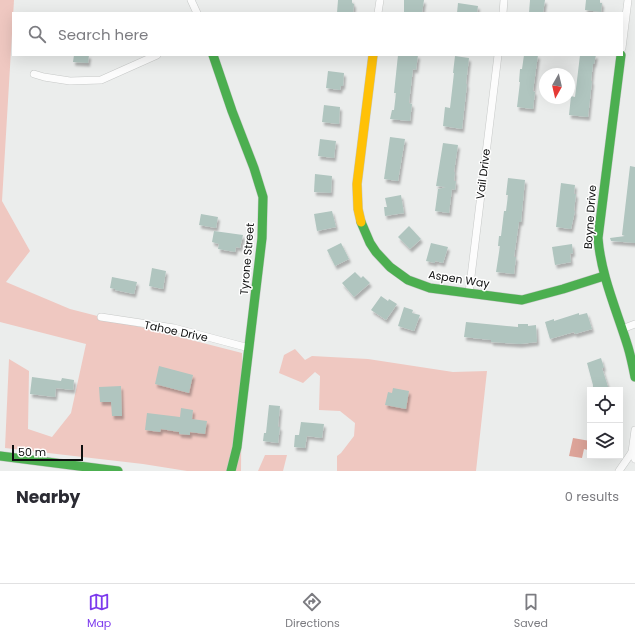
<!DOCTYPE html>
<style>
:root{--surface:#fff;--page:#f2f2f3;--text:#2b2b33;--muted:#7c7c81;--line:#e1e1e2;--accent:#7c3aed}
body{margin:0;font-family:Poppins,sans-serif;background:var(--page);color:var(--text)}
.controls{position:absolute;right:12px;bottom:12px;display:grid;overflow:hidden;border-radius:0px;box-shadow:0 4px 16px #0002}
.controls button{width:36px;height:36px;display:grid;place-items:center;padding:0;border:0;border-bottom:1px solid var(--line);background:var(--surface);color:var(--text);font:20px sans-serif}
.compass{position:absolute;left:539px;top:68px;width:36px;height:36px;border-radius:50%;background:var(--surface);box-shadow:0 4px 16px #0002;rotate:188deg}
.scale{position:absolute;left:12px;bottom:10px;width:71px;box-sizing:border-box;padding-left:4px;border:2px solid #0e0f0f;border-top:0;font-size:11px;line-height:14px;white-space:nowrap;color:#0e0f0f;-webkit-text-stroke:3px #fff;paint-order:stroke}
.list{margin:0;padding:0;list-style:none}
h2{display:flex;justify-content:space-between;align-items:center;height:52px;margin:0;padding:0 16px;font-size:17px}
h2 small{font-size:13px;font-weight:400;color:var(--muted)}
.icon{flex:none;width:22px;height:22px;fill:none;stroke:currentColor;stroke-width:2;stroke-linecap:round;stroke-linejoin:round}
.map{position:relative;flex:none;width:635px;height:471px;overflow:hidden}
.search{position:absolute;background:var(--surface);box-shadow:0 4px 16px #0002;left:12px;right:12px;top:12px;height:44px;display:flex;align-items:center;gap:10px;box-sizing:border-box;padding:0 14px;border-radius:0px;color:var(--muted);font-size:15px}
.sheet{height:112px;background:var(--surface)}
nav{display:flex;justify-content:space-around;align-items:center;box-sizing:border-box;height:56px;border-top:1px solid var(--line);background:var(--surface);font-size:11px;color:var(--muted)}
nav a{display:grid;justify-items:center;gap:2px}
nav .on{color:var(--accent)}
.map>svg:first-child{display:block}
.green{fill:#efc8c1}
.water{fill:#dda499}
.building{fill:#b0c5bf;filter:url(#shadow)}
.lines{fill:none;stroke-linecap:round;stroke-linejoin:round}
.street-casing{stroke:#c7c9c8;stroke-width:8}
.fast-casing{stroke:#c7c9c8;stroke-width:10}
.slow-casing{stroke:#c7c9c8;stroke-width:10}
.street{stroke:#fcfcfc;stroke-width:7}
.fast{stroke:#4caf50;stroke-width:9}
.slow{stroke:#ffc107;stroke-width:9}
.labels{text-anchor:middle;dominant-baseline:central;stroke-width:3;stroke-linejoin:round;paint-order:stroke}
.street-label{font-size:11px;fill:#0e0f0f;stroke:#fff}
</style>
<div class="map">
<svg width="635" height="471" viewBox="0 0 635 471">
<defs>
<filter id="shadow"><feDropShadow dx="2" dy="3.5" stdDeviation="1" flood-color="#0004"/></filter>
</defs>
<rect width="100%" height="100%" fill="#ebedec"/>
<g class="green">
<polygon points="0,0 14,0 2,201 30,251 6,282 70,309 242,353 241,471 187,471 143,464 5,448 9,359 29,371 28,429 52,437 71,413 86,344 0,322"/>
<polygon points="295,349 305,360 312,356 368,359 453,372 487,371 476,471 337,471 337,456 341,453 354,436 355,423 340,411 319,410 320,376 315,372 303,383 279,373 284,355"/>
<polygon points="265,455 287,455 283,471 258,471"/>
</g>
<polygon class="water" points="573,438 590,441 588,450 584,449 582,458 569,456"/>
<g class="building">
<polygon points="338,0 352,0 352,3 354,4 353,13 337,13"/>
<polygon points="404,0 424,0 422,13 404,13"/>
<polygon points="530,0 545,0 543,13 529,13"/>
<polygon points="586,0 600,0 600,3 602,3 601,12 585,10"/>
<polygon points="458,3 478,6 477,13 457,13"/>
<polygon points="74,55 89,55 88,63 73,62"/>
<polygon points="398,55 418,55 416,70 413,69 409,103 412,104 410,121 390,119 392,110 394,110 396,93 394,93"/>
<polygon points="524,55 538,55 533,91 535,92 533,109 517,107 520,82 519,82 520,69 522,69"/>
<polygon points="580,55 596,55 594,64 593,64 591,81 592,81 588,117 569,115 571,96 575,97"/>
<polygon points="455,56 469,58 466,84 467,84 462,129 443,126 445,107 450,108 454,73 453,73"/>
<polygon points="328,71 344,73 343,86 341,86 340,90 326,88"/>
<polygon points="324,105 340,107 339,124 322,122"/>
<polygon points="390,137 405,139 398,181 384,179"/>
<polygon points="320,139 336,141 334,158 318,156"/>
<polygon points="443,143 458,145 454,172 455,172 454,181 456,181 455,190 452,189 449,213 435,211 438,189 446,187 436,186"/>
<polygon points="630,166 635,167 635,243 611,241 610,238 625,236 622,235"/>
<polygon points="315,174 332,176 331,193 314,192"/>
<polygon points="508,178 525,180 521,222 519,222 514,257 516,257 514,274 496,272 500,246 498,246 499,236 501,236 504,211 506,211 508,195 506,195"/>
<polygon points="561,183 575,185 574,194 576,194 574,211 575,211 571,229 556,227"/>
<polygon points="401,195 404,213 385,216 384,207 387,207 385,198"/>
<polygon points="332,211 336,227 317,231 314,214"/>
<polygon points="201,214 218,217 216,228 199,225"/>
<polygon points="409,226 421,239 410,249 398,237"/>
<polygon points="214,231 243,235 240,248 236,247 235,252 218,249 219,244 212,242"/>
<polygon points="341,243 349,259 335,266 327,250"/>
<polygon points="431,243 448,247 443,263 435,261 435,263 426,261"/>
<polygon points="572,244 573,253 570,254 571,262 555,265 552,247"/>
<polygon points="152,268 166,271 163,289 149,286"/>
<polygon points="355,272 361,278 363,276 370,283 354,297 342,283"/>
<polygon points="112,277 137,282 134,294 115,290 115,289 110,288"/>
<polygon points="381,296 388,301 389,299 397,304 386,320 371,310"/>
<polygon points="404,307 413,310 412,313 420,315 414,331 398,326"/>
<polygon points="579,313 579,315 587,313 592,329 575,334 574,332 550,339 545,322 554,319 554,321"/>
<polygon points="466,322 518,327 518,324 528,324 528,326 536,325 537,342 520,344 491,342 491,340 464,337"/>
<polygon points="601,358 604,368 602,368 609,390 593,390 593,385 587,363"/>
<polygon points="159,366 193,375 189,393 155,384"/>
<polygon points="32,377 61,381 62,378 74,380 73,390 56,388 55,397 30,394"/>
<polygon points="121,386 122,416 112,416 111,402 100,402 99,387"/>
<polygon points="393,388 409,391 406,409 385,405 388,392 392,393"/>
<polygon points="269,405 280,406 278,427 280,427 278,443 263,441 264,433 266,433"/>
<polygon points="181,408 193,410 192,419 207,421 205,434 190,432 190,435 179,434 179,432 161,429 160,432 145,430 147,413 180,417"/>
<polygon points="301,422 324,424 322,438 307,436 305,448 294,447 295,435 299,435"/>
</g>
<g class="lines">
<g class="street-casing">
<g id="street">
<polyline points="191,0 197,13"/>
<polyline points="378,13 380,0"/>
<polyline points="503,13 504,0"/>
<polyline points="622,48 628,0"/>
<polyline points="34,74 44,77 70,81 101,80 157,55"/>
<polyline points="469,293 498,55"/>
<polyline points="101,317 174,328 249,348"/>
<polyline points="622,329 635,324"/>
<polyline points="635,430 632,452 635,459"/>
<polyline points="619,471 632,452"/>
</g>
</g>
<g class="fast-casing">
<g id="fast">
<polyline points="213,55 232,111 254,168 263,197 262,238 237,447 231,471"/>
<path d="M621,55L598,238C601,276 617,311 628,347C631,357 633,367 635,377"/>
<polyline points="361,222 370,243 376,252 390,267 408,280 430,288 522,300 563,289 604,276"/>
<polyline points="0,456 118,471"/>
</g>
</g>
<g class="slow-casing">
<polyline id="slow" points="361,222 358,209 357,184 373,55"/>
</g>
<use href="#street" class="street"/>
<use href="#fast" class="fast"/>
<use href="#slow" class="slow"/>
</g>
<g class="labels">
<g class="street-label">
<text transform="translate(483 174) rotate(-83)">Vail Drive</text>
<text transform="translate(590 217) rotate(-86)">Boyne Drive</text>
<text transform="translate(247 259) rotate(-85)">Tyrone Street</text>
<text transform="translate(459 279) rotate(9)">Aspen Way</text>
<text transform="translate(176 331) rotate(12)">Tahoe Drive</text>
</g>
</g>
</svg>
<div class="controls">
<button><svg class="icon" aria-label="locate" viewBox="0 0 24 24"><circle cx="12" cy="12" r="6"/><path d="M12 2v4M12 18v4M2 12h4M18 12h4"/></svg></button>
<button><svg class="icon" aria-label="layers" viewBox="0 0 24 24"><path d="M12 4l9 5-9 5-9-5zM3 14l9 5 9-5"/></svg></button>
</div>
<svg class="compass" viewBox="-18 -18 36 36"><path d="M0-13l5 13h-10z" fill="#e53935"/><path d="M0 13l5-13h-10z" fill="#7c7c81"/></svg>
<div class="scale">50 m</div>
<div class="search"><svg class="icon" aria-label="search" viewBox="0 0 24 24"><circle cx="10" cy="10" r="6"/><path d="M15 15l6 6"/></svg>Search here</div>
</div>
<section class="sheet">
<h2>Nearby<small>0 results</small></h2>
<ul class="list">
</ul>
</section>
<nav>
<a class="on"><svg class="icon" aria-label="map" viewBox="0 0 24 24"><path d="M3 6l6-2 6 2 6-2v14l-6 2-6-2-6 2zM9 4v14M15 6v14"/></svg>Map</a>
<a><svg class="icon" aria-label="directions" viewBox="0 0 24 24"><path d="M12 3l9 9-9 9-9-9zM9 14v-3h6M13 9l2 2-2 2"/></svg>Directions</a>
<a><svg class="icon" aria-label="saved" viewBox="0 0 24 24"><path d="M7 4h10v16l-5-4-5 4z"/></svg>Saved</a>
</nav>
